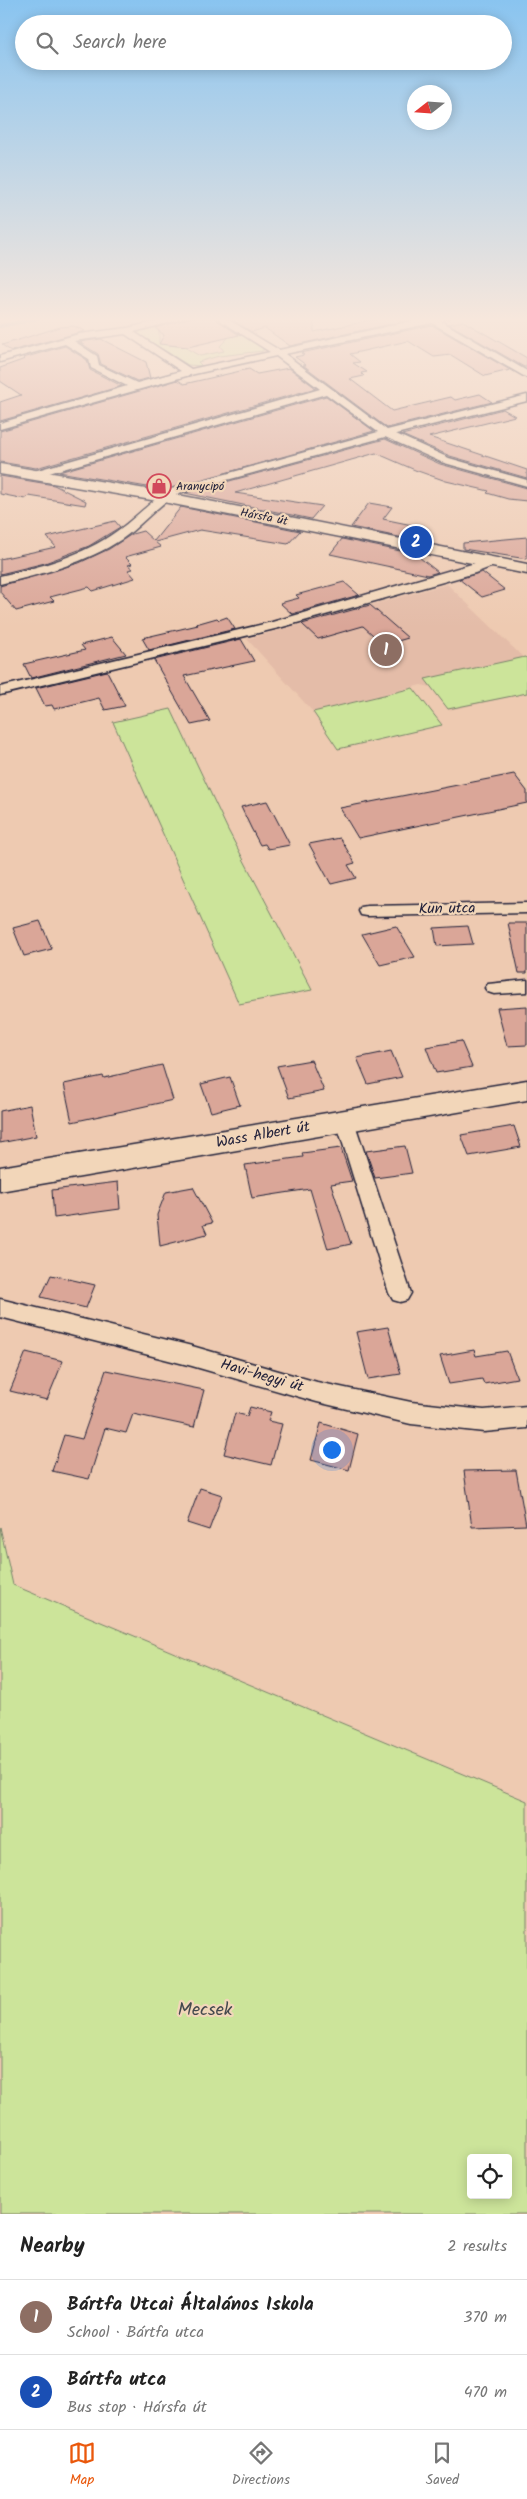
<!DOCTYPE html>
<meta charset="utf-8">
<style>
:root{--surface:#fff;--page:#f2f2f2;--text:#222;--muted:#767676;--line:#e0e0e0;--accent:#ea580c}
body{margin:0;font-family:Kalam,sans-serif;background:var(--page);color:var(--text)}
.controls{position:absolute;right:15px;bottom:15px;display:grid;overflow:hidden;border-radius:5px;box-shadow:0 2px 12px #0003}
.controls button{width:45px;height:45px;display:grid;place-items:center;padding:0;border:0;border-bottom:1px solid var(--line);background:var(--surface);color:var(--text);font:25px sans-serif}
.compass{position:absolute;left:407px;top:85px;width:45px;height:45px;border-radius:50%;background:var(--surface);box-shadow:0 2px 12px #0003;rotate:253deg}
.you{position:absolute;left:331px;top:1449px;width:18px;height:18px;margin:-12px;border:4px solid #fff;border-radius:50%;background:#1a73e8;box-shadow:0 0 0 8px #1a73e833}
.badge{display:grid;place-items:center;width:32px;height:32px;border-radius:50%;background:var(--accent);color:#fff;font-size:16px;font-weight:700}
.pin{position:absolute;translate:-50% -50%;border:2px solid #fff;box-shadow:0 1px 5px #0006}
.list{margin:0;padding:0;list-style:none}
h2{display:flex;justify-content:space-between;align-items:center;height:65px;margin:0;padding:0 20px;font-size:21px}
h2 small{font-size:16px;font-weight:400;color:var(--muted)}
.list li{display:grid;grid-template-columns:32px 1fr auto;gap:15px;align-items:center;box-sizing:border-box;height:75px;padding:0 20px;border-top:1px solid var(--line)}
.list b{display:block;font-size:19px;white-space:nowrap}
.list p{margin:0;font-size:16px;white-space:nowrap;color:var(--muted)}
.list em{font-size:16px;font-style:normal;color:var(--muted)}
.icon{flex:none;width:28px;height:28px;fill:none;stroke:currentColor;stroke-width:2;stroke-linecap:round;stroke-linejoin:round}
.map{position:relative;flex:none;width:527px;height:2214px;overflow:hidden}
.search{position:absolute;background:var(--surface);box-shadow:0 2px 12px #0003;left:15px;right:15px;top:15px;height:55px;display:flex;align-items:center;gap:12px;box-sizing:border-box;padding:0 18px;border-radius:28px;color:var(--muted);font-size:19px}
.sheet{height:215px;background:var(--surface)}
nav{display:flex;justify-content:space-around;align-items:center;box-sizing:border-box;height:70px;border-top:1px solid var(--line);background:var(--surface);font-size:14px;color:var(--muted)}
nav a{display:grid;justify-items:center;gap:2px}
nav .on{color:var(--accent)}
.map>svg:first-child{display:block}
.built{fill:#e4bca8}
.green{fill:#cce49a;stroke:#77836a;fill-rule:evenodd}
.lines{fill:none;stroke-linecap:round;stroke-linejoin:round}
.stream{stroke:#6a91af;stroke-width:4}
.building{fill:#daa698;stroke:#22223b}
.street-casing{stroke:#22223b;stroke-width:3}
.secondary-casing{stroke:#22223b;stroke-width:3}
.street{fill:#f2d6b9;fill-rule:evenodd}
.secondary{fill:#f2d6b9;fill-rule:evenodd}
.labels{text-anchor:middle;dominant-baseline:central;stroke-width:4.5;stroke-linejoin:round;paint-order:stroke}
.far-poi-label{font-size:12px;fill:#22223b;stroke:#f2d6b9;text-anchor:start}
.far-street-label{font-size:12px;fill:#22223b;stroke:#f2d6b9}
.street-label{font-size:15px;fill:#22223b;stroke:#f2d6b9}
.near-park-label{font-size:18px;fill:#44494e;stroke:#f2d6b9}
</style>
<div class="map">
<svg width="527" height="2214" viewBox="0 0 527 2214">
<rect width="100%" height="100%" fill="#eecab1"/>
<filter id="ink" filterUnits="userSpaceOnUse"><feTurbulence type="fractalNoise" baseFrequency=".02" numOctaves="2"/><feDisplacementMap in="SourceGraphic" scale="10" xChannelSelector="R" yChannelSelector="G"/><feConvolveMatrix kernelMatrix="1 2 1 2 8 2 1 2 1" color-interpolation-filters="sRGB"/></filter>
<g filter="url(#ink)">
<polygon class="built" points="447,584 527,661 527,693 449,710 431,687 421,685 313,712 247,639"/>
<g class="green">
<polygon points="191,317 211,317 263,348 263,351 219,356 198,362 202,366 188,365 138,334 142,330 155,326 162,331 159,332 159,343 184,347 200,356 224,351 220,346 229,337 196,320 173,329 164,323"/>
<polygon points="525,657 527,659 527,693 448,709 425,679"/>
<polygon points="413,688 442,725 338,749 313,712"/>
<polygon points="171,709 228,830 312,990 239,1004 113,722"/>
<path d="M0,1527L13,1585L527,1801V2214H0ZM471,2158H508V2195H471Z"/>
</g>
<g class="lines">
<polyline class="stream" points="0,326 44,317"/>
</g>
<g class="building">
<polygon points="192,317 213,317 239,335 188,347 159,344 164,335 155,328"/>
<polygon points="227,317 314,317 314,332 386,317 419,318 290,346 265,328 252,332"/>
<polygon points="463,321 527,358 527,367 524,367 449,324"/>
<polygon points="432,325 510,370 485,376 451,355 434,357 408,341 350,354 360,362 353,363 367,372 361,373 364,376 350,379 392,411 451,397 455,400 480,394 492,402 387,428 303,365 306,365 295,357 304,355 301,353"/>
<polygon points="74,326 85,331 11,351 2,345 60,327"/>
<polygon points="101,339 146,362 150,378 137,381 101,364 98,354 79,342"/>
<polygon points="65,346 87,360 90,370 122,386 0,421 0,402 21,395 0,381 0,368 25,359 23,358"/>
<polygon points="289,368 316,388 36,468 0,462 0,431 178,380 184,384 249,369 257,374"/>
<polygon points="326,396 374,431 165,490 59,472"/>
<polygon points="503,409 515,416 429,437 527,470 527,478 450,456 402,435"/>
<polygon points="385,439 440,464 527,488 527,501 508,499 487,493 489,491 446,481 415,470 376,453 235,493 322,506 311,519 185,493"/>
<polygon points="0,476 54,485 86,501 85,505 29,496 25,499 0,494"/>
<polygon points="369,503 392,507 383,519 422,527 413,540 351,527"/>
<polygon points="181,507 300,531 288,544 200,530 155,542 161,547 125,557 132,564 128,565 133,569 128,570 135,578 93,591 89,587 50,597 54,601 16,611 0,592 0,586 79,563 109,549 132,534 143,531 154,541"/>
<polygon points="115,521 120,527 89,546 45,563 0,574 0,559 56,547 47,537"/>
<polygon points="527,537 527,559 463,549 463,543"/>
<polygon points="342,539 415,554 438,572 428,575 330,554"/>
<polygon points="482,572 505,590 482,597 459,579"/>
<polygon points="344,582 359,595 292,614 280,603 299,598 296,595"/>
<polygon points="370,605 408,638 384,645 363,626 318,639 302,624"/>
<polygon points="227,617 235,629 149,650 142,638 198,625 196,624 217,618 219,620"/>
<polygon points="112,637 126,654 31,678 24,664 85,650 81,645"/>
<polygon points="241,639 254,661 184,676 210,721 191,725 154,660"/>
<polygon points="107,671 125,706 105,710 99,698 54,709 52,705 45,706 36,688"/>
<polygon points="514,774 527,791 527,803 358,838 340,808"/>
<polygon points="267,801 290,845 268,849 265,844 260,845 251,828 241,807"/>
<polygon points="340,838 355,863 348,865 356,878 331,884 309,844"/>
<polygon points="40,921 52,949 24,956 13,928"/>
<polygon points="508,923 527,923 527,973 519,973"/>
<polygon points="396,926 415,957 380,965 362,934"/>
<polygon points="468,926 473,944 437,946 434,928"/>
<polygon points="527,1006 527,1045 507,1046 497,1008"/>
<polygon points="461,1041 472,1067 436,1073 426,1047"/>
<polygon points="391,1051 402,1077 368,1084 357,1058"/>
<polygon points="311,1060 324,1091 289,1098 277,1066"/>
<polygon points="162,1065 173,1100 72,1122 64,1084 103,1076 104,1078"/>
<polygon points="230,1077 240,1105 211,1112 201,1084"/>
<polygon points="30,1105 36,1136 0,1143 0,1111"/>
<polygon points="514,1126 521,1147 469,1156 461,1135"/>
<polygon points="405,1146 412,1173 375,1178 366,1151"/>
<polygon points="341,1148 352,1181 331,1184 351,1244 328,1249 310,1189 252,1198 245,1165 303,1157 302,1153"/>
<polygon points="118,1182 120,1209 54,1218 52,1190"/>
<polygon points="193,1187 212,1223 203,1225 207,1234 160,1246 157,1215 166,1192"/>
<polygon points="51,1275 95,1285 86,1308 41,1297"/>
<polygon points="388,1327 401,1374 368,1379 356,1332"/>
<polygon points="474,1350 476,1356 507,1351 517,1378 484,1384 482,1379 449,1384 440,1356"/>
<polygon points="26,1352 63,1361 47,1400 10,1391"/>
<polygon points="106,1370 204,1390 194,1427 133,1414 126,1433 105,1428 89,1479 52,1471 64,1435 82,1439"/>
<polygon points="250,1407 271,1412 268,1421 282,1424 271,1465 224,1454 235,1413 247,1416"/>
<polygon points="321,1423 358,1434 349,1470 311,1460"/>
<polygon points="516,1470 526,1525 472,1527 464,1471"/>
<polygon points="200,1488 222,1495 209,1530 187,1523"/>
</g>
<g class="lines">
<g class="street-casing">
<g id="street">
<path d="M177,317H190L134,332L191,369L270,352L215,317H224L279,350L431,317H450L441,321L527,371V378L432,323L285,354L387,430L527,395V401L396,434L449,458L527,480V486L441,462L385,437L179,493C157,505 142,525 122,539C86,563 42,574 0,584V576C40,567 83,556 117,531C136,518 151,500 171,489L378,432L326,394L35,477H27V473L320,389L276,356L190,375L0,429V423L127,386L91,368L89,359L65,344L0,362V356L79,334L127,328ZM125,334L181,371L137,383L99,365L97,356L74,341Z"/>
<polygon points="489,559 495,563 493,566 475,573 279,628 0,695 0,687 272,622"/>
<polygon points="527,903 527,913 367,916 361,915 359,911 361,907 367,906"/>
<polygon points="527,980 527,992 494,994 488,992 485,988 488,984"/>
<polygon points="345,1114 352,1116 354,1121 411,1293 407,1300 400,1302 393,1300 389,1293 336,1121 338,1116"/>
<polygon points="0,1299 192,1346 317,1382 411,1402 484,1410 527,1406 527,1428 484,1432 411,1424 317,1402 192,1366 0,1317"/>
</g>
</g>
<g class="secondary-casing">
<g id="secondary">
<polygon points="0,464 163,492 527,564 527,574 163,502 0,474"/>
<polygon points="527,1080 527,1100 0,1191 0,1167"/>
</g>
</g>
<use href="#street" class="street"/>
<use href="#secondary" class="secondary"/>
</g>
</g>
<linearGradient id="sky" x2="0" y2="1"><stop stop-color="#89c4f0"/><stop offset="0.51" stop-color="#f7e7dc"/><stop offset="1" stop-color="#f7e7dc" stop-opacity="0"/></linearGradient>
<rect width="527" height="627" fill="url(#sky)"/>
<defs>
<g id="shop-ring" transform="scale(1.25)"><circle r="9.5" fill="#f2d6b9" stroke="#d1495b" stroke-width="1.5"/><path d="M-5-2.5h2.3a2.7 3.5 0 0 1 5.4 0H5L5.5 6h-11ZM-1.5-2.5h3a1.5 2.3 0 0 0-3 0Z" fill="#d1495b"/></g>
</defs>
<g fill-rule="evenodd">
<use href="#shop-ring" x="159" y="486"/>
</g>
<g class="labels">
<g class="far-poi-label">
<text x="176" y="486">Aranycipó</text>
</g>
<g class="far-street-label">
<text transform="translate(264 517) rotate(11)">Hársfa út</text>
</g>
<g class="street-label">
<text transform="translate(447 909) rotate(-1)">Kun utca</text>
<text transform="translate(263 1135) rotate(-10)">Wass Albert út</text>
<text transform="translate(262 1376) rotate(16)">Havi-hegyi út</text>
</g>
<g class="near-park-label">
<text x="205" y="2010">Mecsek</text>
</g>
</g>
</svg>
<div class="controls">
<button><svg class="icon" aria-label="locate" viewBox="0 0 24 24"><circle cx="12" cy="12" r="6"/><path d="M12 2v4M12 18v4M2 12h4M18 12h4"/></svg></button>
</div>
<svg class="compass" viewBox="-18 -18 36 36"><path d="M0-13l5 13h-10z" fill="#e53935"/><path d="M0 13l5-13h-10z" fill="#767676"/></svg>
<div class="you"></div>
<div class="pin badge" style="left:386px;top:650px;background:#8d6e63">1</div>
<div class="pin badge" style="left:416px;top:542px;background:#1a4fb4">2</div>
<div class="search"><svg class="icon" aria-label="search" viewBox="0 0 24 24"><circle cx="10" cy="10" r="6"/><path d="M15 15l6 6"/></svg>Search here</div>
</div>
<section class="sheet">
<h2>Nearby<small>2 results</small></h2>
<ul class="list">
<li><span class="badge" style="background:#8d6e63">1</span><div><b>Bártfa Utcai Általános Iskola</b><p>School · Bártfa utca</p></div><em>370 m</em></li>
<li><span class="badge" style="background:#1a4fb4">2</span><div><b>Bártfa utca</b><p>Bus stop · Hársfa út</p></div><em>470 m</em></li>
</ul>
</section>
<nav>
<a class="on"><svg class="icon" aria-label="map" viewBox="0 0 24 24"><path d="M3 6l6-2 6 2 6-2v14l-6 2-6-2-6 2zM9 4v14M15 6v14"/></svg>Map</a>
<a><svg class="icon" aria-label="directions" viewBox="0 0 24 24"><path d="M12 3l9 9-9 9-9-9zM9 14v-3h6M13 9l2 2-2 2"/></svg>Directions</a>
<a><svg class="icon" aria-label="saved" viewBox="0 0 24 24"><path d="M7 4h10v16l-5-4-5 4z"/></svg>Saved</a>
</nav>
